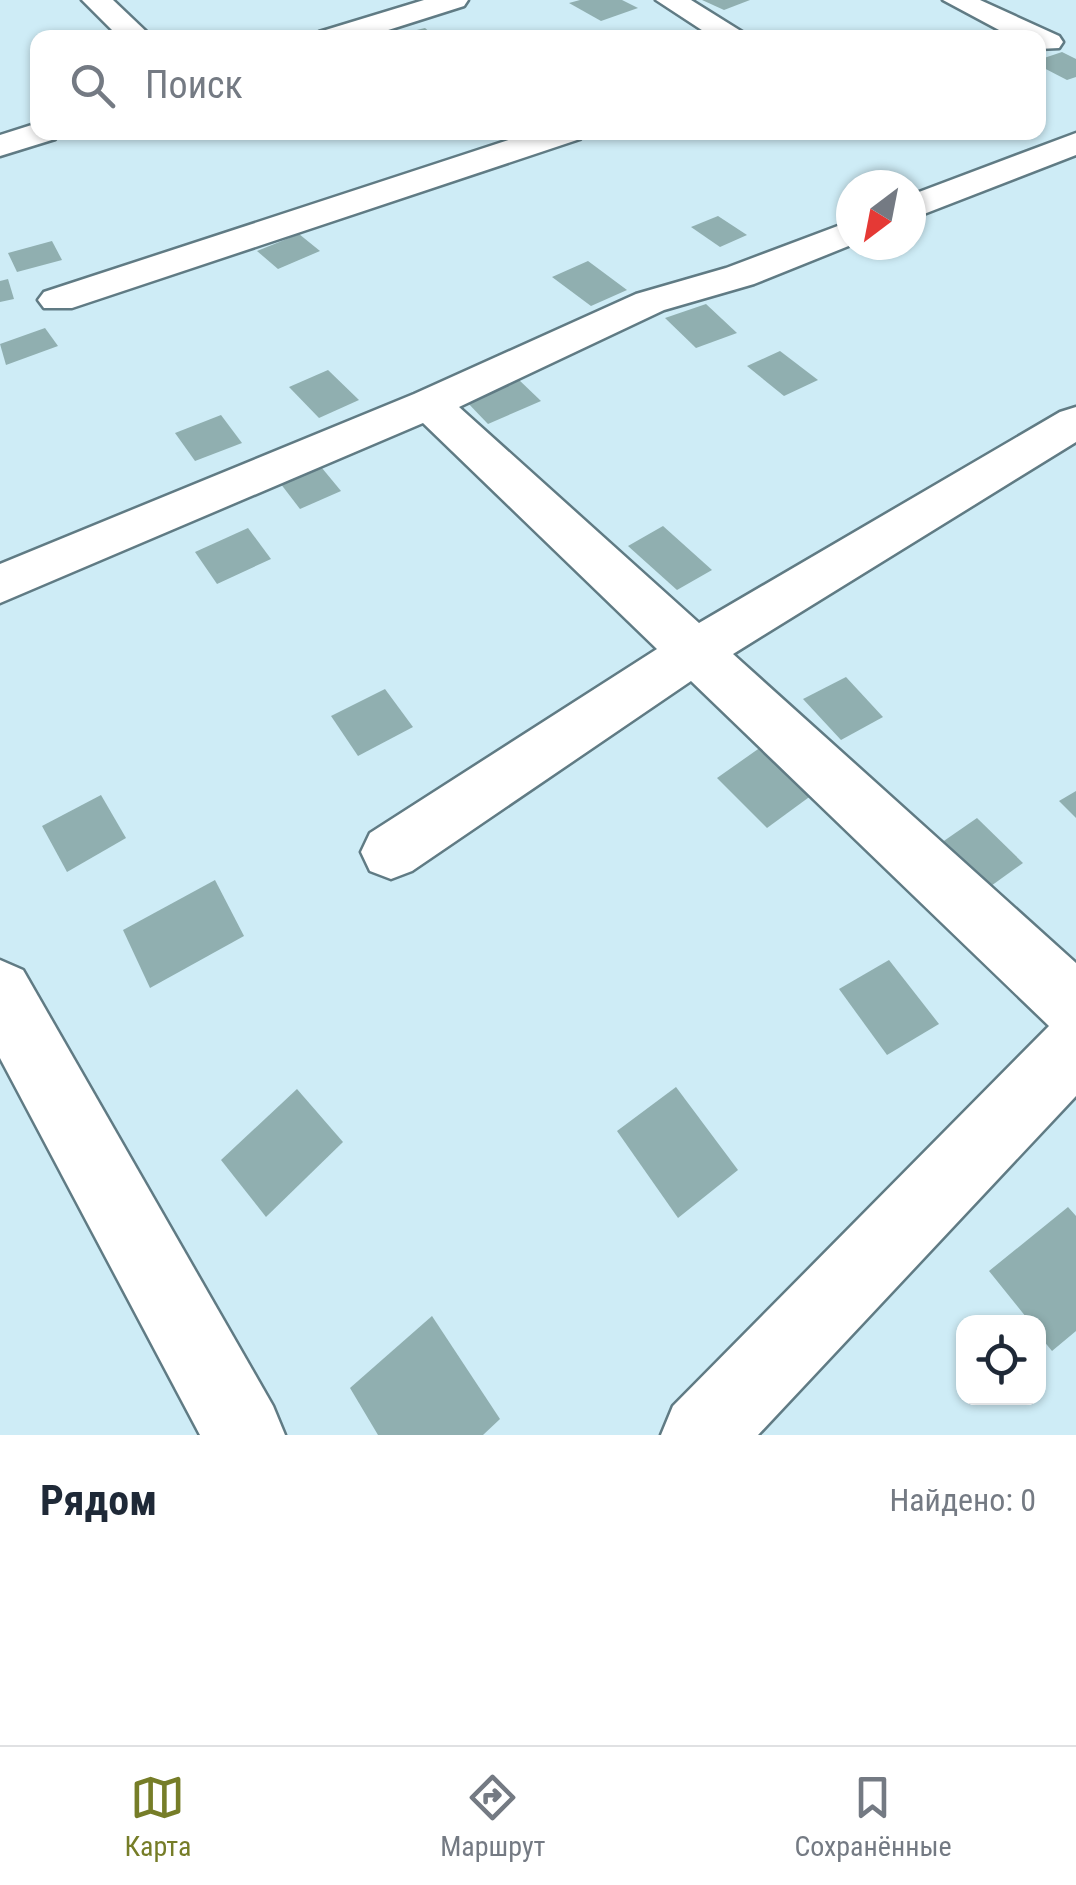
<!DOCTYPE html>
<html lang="ru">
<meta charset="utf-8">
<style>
:root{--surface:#fff;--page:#f6f6f7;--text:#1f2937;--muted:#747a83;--line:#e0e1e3;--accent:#767d28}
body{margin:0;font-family:"Roboto Condensed",sans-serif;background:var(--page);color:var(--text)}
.controls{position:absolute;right:30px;bottom:30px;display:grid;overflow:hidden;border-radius:20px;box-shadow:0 2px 8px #0004}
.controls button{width:90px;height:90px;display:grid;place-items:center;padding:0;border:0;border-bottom:2px solid var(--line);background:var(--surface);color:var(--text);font:50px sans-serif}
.compass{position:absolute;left:836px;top:170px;width:90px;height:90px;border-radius:50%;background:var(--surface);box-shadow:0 2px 8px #0004;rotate:212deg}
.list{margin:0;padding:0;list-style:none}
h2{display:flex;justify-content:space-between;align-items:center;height:130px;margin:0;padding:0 40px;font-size:42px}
h2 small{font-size:32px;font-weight:400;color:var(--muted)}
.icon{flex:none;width:55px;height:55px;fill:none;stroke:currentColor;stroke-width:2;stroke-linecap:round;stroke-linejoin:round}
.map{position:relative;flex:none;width:1076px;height:1435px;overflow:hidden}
.search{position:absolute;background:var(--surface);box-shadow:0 2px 8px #0004;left:30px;right:30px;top:30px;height:110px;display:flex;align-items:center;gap:25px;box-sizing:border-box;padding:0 35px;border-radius:20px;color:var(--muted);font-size:38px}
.sheet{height:310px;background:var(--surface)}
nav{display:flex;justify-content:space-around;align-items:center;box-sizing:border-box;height:140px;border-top:2px solid var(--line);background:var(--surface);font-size:28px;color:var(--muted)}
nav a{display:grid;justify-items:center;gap:5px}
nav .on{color:var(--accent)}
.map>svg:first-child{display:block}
.building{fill:#90afb0}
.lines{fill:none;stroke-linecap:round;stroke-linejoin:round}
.minor-casing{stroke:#607b84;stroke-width:5}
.minor{fill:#fff;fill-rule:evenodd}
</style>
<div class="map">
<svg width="1076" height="1435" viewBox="0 0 1076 1435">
<rect width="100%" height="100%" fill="#ceecf6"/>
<g class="building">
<polygon points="580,0 622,0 638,8 601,21 569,3"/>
<polygon points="702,0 750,0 724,10"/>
<polygon points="425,28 437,38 392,38 392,36"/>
<polygon points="1062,52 1076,59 1076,77 1067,80 1038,65 1038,60"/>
<polygon points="718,216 747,235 720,247 691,227"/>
<polygon points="299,234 320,251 278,269 257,251"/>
<polygon points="52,241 62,260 17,272 8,253"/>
<polygon points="588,261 627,290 591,306 552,277"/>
<polygon points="8,279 14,299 0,302 0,281"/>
<polygon points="706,304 737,333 696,348 665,318"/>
<polygon points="45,328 58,346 6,365 0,344"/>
<polygon points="780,351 818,380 784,396 747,366"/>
<polygon points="328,370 359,400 319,418 289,387"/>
<polygon points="517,378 541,401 488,424 464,399"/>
<polygon points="221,415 242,443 195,461 175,433"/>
<polygon points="317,462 341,491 300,509 277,479"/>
<polygon points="663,526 712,570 677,590 628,546"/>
<polygon points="248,528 271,559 217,584 195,552"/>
<polygon points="846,677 883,717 841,740 803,699"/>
<polygon points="385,689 413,727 358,756 331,716"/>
<polygon points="761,747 812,795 767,828 717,778"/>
<polygon points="1076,791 1076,818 1059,801"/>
<polygon points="101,795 126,838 67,872 42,826"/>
<polygon points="977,818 1023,863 984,891 938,845"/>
<polygon points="215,880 244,936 150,988 123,930"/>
<polygon points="889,960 939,1024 887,1055 839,989"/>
<polygon points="676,1087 738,1170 678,1218 617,1131"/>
<polygon points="297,1089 343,1142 266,1217 221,1160"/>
<polygon points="1068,1207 1076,1216 1076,1331 1052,1351 1038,1334 1038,1322 1030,1322 989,1271"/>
<polygon points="432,1316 500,1419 483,1435 378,1435 350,1388"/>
</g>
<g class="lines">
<g class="minor-casing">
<g id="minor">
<polygon points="82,0 113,0 153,38 120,38"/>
<polygon points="424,0 468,0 464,6 363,38 315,38 319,32"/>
<polygon points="656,0 691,0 752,38 714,38"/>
<polygon points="943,0 980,0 1059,36 1063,42 1059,48 1038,49 1038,38 1014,38"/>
<polygon points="38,123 38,132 59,132 55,139 0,156 0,135"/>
<polygon points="533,132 584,132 580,139 72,308 44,308 38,300 44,292"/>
<polygon points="1076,133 1076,155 911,219 911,195"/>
<polygon points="851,221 851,245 754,284 664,310 459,407 699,623 1060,412 1076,407 1076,442 733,654 1076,963 1076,1096 758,1435 661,1435 673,1406 1049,1026 691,681 412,871 391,879 370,871 361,852 370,833 657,649 423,423 0,603 0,564 414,394 636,294 726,268"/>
<polygon points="0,960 23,970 273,1406 285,1435 200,1435 0,1058"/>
</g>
</g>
<use href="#minor" class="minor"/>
</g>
</svg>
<div class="controls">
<button><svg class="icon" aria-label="locate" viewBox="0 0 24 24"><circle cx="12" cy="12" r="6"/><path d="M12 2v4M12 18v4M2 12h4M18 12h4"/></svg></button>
</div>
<svg class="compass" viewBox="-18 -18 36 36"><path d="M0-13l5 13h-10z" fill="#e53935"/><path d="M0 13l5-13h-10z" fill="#747a83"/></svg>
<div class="search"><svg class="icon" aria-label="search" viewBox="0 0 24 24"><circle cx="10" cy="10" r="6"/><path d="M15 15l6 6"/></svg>Поиск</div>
</div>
<section class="sheet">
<h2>Рядом<small>Найдено: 0</small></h2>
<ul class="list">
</ul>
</section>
<nav>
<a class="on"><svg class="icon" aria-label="map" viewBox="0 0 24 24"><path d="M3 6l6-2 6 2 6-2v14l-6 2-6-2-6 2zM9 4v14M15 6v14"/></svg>Карта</a>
<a><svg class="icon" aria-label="directions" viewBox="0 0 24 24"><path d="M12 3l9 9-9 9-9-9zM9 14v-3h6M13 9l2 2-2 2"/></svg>Маршрут</a>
<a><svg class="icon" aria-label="saved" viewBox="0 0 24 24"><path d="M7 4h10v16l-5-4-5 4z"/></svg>Сохранённые</a>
</nav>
